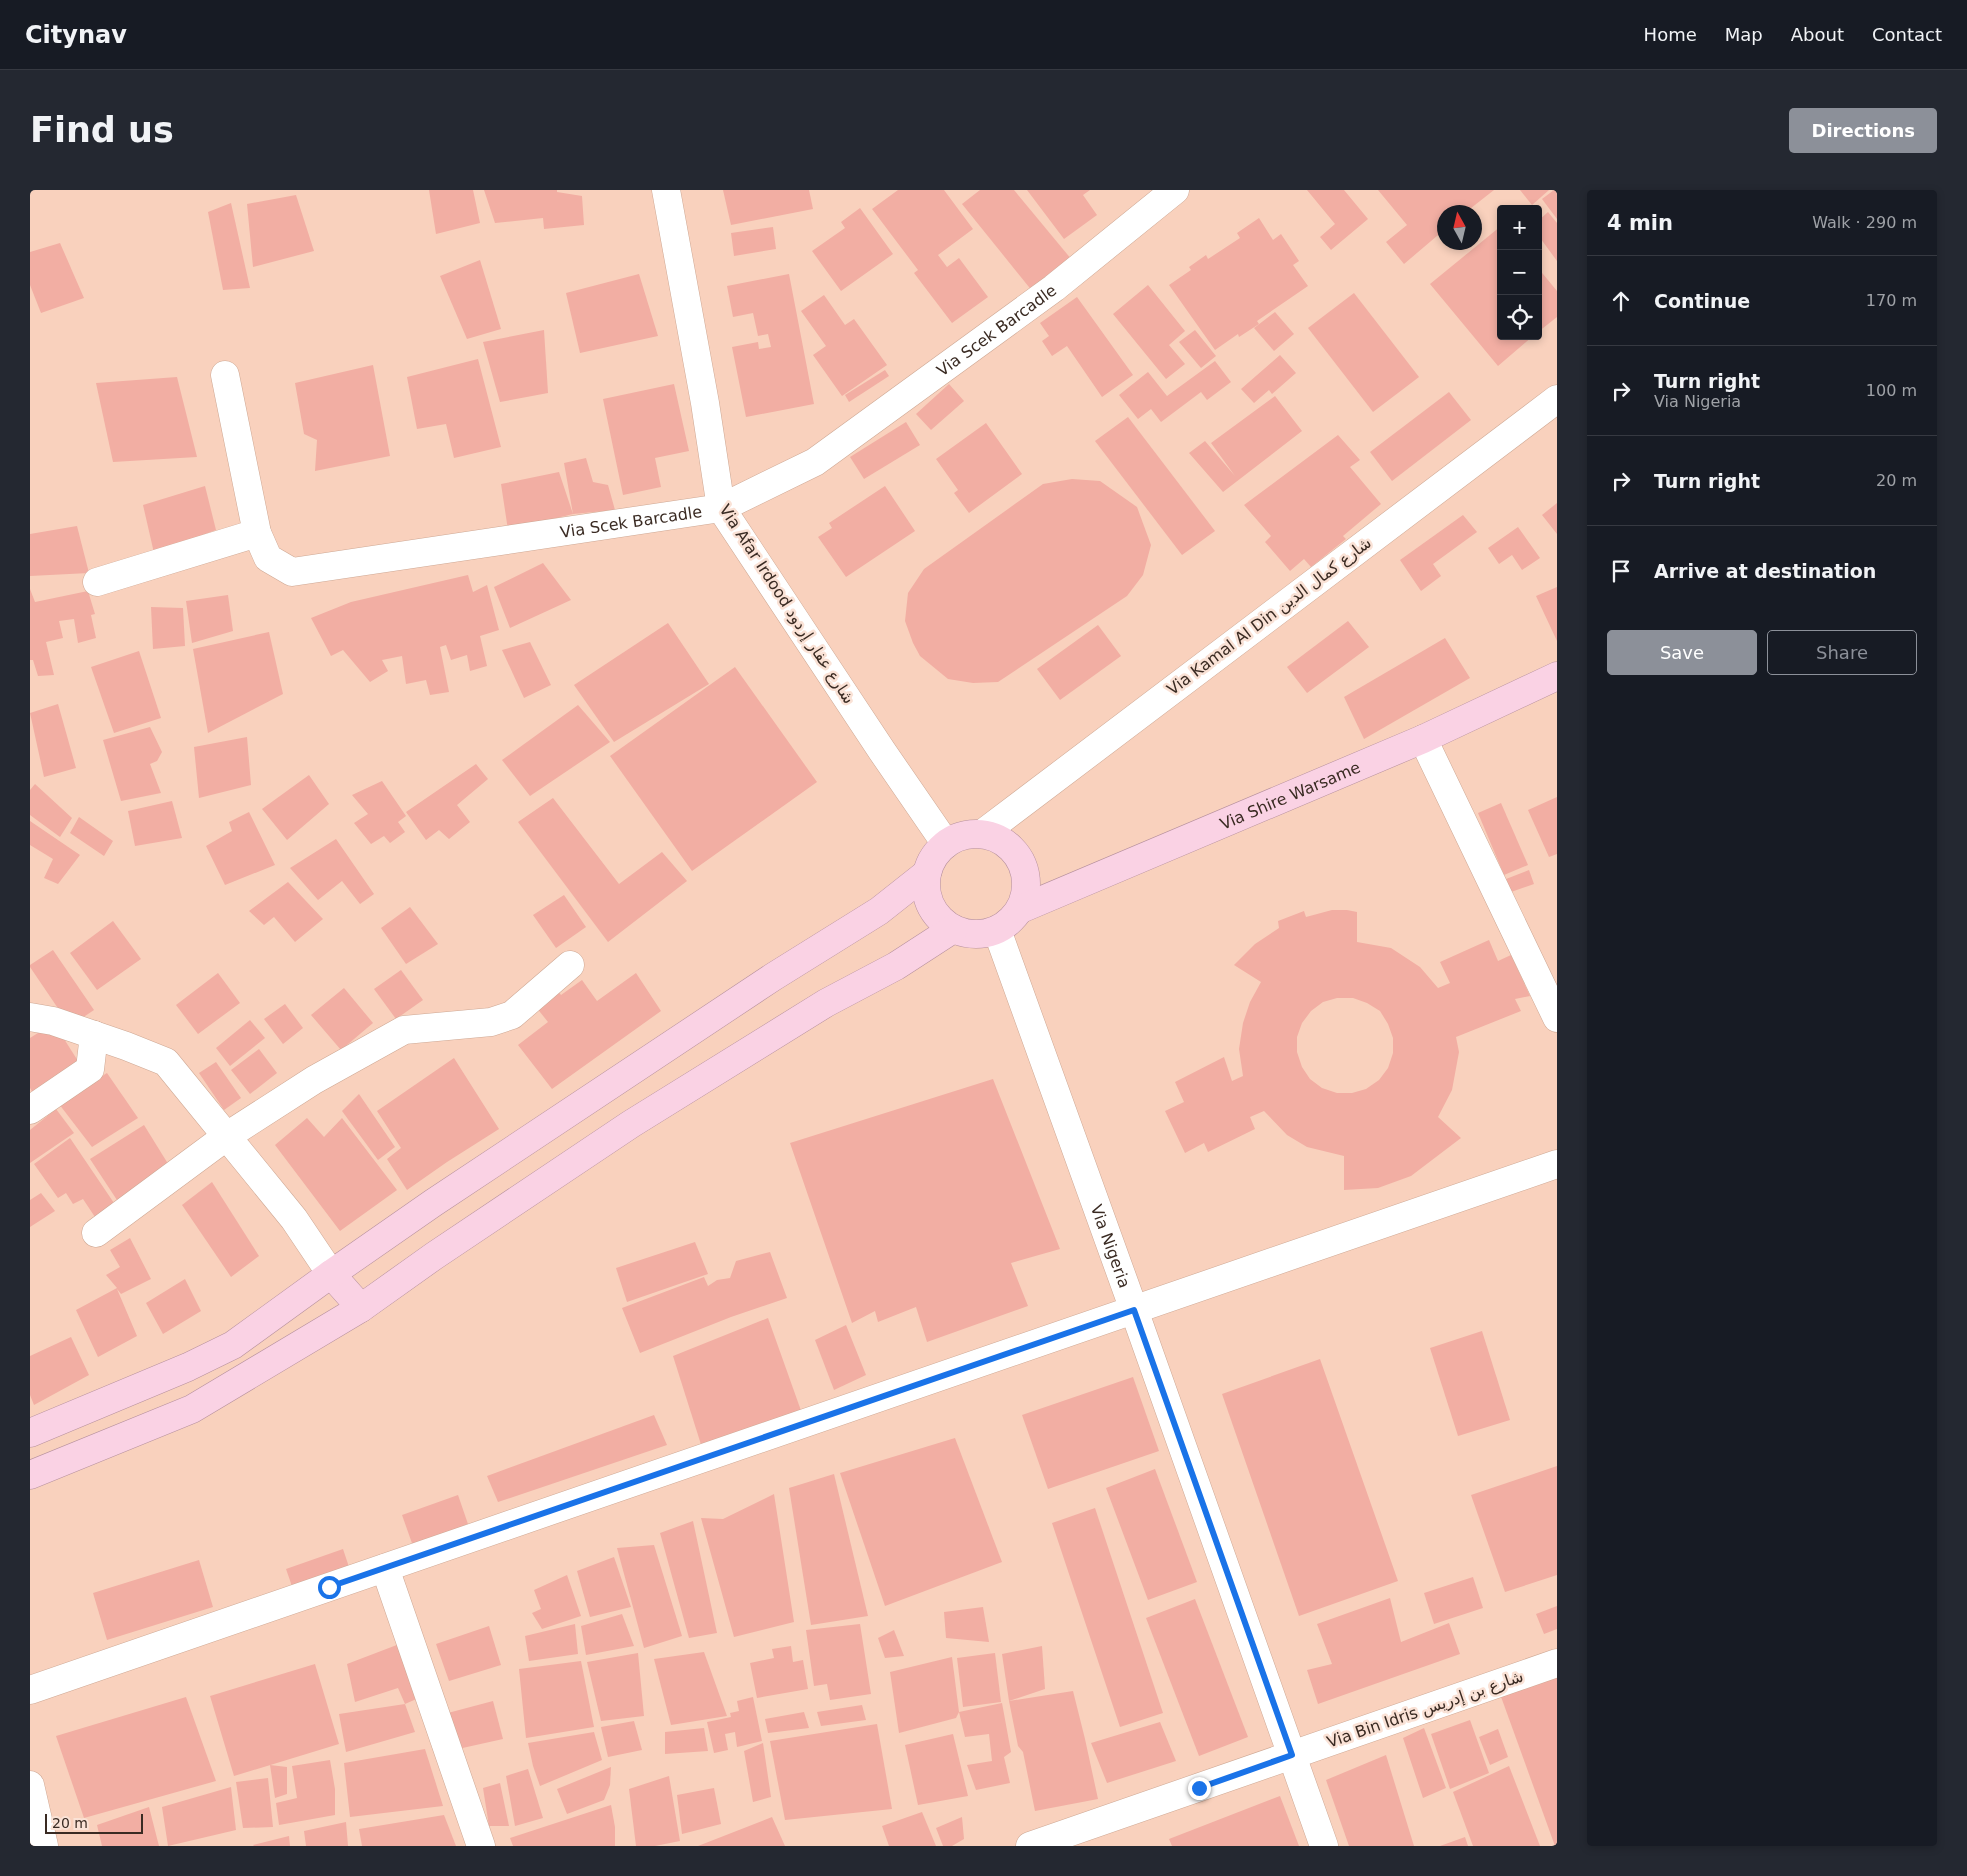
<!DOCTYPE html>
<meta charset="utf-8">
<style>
:root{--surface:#171b24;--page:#242831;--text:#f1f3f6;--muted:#9ea1a6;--line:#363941;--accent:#8c9099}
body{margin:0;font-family:"DejaVu Sans",Vazirmatn,sans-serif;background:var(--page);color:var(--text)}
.controls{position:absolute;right:15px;top:15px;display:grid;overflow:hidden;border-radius:5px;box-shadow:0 2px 8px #0003}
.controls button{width:45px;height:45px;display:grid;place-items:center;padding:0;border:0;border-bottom:1px solid var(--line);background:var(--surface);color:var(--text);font:25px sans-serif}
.compass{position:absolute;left:1407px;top:15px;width:45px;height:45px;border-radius:50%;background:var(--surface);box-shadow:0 2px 8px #0003;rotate:352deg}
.scale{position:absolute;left:15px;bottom:12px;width:98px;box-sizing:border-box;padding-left:5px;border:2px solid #3a2b23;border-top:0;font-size:14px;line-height:18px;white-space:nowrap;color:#3a2b23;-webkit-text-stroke:4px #fae2d6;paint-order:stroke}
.stop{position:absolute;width:15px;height:15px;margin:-11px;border:4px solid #1a73e8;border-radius:50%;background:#fff}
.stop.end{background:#1a73e8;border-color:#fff;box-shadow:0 1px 5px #0008}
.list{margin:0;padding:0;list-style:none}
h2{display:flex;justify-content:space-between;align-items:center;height:65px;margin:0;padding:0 20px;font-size:21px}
h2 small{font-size:16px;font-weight:400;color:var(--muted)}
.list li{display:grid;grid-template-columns:32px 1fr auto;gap:15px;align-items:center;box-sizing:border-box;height:90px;padding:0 20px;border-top:1px solid var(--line)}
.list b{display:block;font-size:19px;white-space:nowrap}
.list p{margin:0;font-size:16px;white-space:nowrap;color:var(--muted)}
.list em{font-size:16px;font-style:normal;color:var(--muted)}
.actions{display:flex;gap:10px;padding:15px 20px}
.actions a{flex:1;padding:11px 0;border:1px solid var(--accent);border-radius:5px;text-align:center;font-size:18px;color:var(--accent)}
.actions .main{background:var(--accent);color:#fff}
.icon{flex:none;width:28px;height:28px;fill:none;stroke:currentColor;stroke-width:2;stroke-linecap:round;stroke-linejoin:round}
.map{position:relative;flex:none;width:1527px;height:1656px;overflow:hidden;border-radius:5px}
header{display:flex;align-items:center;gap:30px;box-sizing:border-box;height:70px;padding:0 25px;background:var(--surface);border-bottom:1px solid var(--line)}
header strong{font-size:24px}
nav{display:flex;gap:28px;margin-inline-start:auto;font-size:18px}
.intro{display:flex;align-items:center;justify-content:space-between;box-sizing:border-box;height:120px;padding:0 30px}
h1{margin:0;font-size:35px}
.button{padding:12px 22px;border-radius:5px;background:var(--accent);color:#fff;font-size:18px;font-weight:700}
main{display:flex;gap:30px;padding:0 30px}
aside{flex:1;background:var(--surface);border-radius:5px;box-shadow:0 2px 8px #0003}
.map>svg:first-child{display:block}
.building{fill:#f2aea3;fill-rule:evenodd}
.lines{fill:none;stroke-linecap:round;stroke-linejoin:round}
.minor-casing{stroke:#cea894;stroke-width:29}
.tertiary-casing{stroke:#cea894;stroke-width:29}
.trunk-casing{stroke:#b6909d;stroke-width:29}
.minor{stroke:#fff;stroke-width:28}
.tertiary{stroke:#fff;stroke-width:28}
.trunk{stroke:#fad2e4;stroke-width:28}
.route{stroke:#1a73e8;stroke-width:6}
.labels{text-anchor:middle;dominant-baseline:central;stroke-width:5;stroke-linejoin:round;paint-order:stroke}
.street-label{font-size:16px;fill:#3a2b23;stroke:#fae2d6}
</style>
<header>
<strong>Citynav</strong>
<nav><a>Home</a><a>Map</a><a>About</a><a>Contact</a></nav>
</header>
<div class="intro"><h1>Find us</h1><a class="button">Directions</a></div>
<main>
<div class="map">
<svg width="1527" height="1656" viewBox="0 0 1527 1656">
<rect width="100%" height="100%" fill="#f9d1bd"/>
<g class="building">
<polygon points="399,0 443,0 450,33 406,44"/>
<polygon points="454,0 527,0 527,2 552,6 554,35 514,39 513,28 465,33"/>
<polygon points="693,0 779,0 783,19 701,35"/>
<polygon points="868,0 914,0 943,39 908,65 917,77 929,68 958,107 922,133 884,83 888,80 842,19"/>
<polygon points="950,0 984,0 1042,70 1003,102 932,14"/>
<polygon points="997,0 1060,0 1053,5 1067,25 1034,49"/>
<polygon points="1277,0 1314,0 1338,29 1301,60 1290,47 1305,34"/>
<polygon points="1348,0 1464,0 1436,22 1414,22 1414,40 1374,74 1356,52 1377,35"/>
<polygon points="1490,0 1519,0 1502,15"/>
<polygon points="1524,0 1527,0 1527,29 1512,9"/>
<polygon points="266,5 284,61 223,77 217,14"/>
<polygon points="201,13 220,98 193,100 178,22"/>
<polygon points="830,18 863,64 811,101 782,61 815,38 811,32"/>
<polygon points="1518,22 1527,33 1527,71 1508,45 1508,31"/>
<polygon points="1229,28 1243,50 1251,44 1269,71 1263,75 1278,96 1227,131 1229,134 1209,147 1208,144 1185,160 1139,95 1161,80 1159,77 1176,65 1178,69 1210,48 1207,43"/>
<polygon points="1471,36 1471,146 1503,146 1468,176 1400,94"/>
<polygon points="743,37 746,59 704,66 701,43"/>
<polygon points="30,53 54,108 11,123 0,95 0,62"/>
<polygon points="450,70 471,139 437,149 410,86"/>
<polygon points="1508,78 1527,101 1527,127 1508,142"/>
<polygon points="609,84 628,146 550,163 536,103"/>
<polygon points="759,84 784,214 716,227 702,157 728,152 729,159 741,157 738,144 728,146 723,123 703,127 697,96"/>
<polygon points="1118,95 1155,141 1139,155 1155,174 1136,189 1083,124"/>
<polygon points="1324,103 1389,187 1343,222 1278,138"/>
<polygon points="794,105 815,135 824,129 857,175 812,206 783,165 796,156 771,121"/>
<polygon points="1047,107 1103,185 1072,207 1037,156 1022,166 1012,151 1019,146 1010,133"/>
<polygon points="1245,122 1264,144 1244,161 1224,138"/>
<polygon points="514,140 518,203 470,212 453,152"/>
<polygon points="1165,140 1186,166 1171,178 1149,152"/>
<polygon points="1250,165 1266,183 1242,204 1239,200 1224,213 1211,199"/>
<polygon points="448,169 471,257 424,268 416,234 387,239 377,187"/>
<polygon points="1185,171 1201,192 1177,210 1171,202 1131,232 1121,219 1108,229 1089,205 1118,182 1137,206"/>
<polygon points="343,175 360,266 285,281 287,250 274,244 265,193"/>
<polygon points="855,180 859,186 819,212 815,205"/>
<polygon points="147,187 167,267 83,272 66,193"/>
<polygon points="644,194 659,261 625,268 631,297 593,305 573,209"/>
<polygon points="919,194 934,211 901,240 886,224"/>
<polygon points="1419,202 1441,230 1362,291 1340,262"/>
<polygon points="1245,206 1272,241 1193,302 1159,263 1175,251 1205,286 1181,253"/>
<polygon points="1098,227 1185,341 1152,365 1065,251"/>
<polygon points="876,232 890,255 834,289 820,267"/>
<polygon points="956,233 992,284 939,323 924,303 928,300 906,269"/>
<polygon points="1308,245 1330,270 1320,277 1351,314 1313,346 1316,349 1281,377 1274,369 1260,381 1235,352 1241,346 1214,315"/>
<polygon points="556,268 563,292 578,295 585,320 543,324 478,340 471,294 529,282 543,324 534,273"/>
<polygon points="1042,289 1070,291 1107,317 1121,355 1113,385 1097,406 968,492 943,493 918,489 890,466 883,453 875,431 878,403 894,379 1013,294"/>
<polygon points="175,296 186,340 124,363 113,315"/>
<polygon points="855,296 885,341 816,387 788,347 802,338 799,333"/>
<polygon points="1527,313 1527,344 1512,325"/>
<polygon points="1433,325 1447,342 1403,374 1411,386 1391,401 1370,370"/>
<polygon points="47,336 59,383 0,386 0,344"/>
<polygon points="1488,337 1510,368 1492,380 1482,365 1469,374 1458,358"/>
<polygon points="513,373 541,410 480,438 464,397"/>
<polygon points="438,385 443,402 457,395 469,440 450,446 457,476 440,481 437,465 421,470 416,455 410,457 419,502 400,505 396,490 376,494 372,466 352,470 358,481 340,492 313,460 301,466 281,428 321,412"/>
<polygon points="1527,397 1527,451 1506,406"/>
<polygon points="0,399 5,412 58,401 65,424 61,425 66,448 48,453 44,429 29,431 33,448 16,452 24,485 8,486 3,470 0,470"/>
<polygon points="198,405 203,441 162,453 156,411"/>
<polygon points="121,417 153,418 155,456 123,459"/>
<polygon points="1318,431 1339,457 1277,503 1257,477"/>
<polygon points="638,433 679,494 584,552 544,495"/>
<polygon points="1068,435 1091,466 1030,510 1007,479"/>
<polygon points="239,442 253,504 178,543 163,459"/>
<polygon points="1415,448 1440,488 1334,549 1314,507"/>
<polygon points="500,452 521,495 494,508 472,460"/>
<polygon points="109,461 131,528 84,543 61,477"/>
<polygon points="705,477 787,592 662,681 580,566"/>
<polygon points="28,514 46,578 14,587 0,523"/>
<polygon points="548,515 580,552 500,606 472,570"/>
<polygon points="120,537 132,562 127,571 120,574 131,603 91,611 73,550"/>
<polygon points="217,547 221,595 169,608 164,557"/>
<polygon points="446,574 458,589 427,615 440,632 419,649 409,640 396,650 376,622"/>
<polygon points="279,585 299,614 257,650 232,619"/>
<polygon points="352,591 376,626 368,632 375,642 360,653 354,646 341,654 324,633 338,624 322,605"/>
<polygon points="5,594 42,628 30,647 0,625 0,600"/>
<polygon points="1527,607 1527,664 1519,667 1498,620"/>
<polygon points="523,608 589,694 632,662 657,691 578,752 488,632"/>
<polygon points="142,611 152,648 105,656 98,621"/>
<polygon points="1471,613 1498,675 1474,685 1448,623"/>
<polygon points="219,622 245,675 195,695 176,656 202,641 199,632"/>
<polygon points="49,627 83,651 74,666 40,643"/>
<polygon points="0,631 50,665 28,694 14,688 23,669 0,655"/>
<polygon points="306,649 344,704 330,714 312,691 288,710 260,678"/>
<polygon points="1499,680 1504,694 1481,702 1476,689"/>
<polygon points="258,692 293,729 265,752 244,727 234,735 219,721"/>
<polygon points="534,705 556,737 526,758 503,725"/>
<polygon points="380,717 408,754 376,774 351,738"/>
<path d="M1302,720H1317L1327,722V752L1361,758L1390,777L1408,798L1420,793L1410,772L1459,750L1468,771L1481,765L1500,806L1485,809L1491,821L1426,847L1429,862L1422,900L1408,927L1431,948L1381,986L1348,998L1314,1000V966L1277,957L1257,945L1234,921L1220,927L1225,939L1178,962L1174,953L1155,963L1135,921L1154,912L1145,892L1194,867L1202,891L1213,886L1209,859L1213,833L1220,812L1231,792L1204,775L1225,754L1249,738L1248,731L1274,721L1276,727ZM1307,808H1323L1337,813L1350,821L1358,834L1363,848V863L1358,878L1349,890L1336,899L1322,903H1307L1292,898L1280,889L1272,877L1267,862V847L1272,833L1281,821L1293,812Z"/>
<polygon points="83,731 111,769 67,800 40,763"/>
<polygon points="23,760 64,820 40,836 0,777 0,775"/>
<polygon points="371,780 393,810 366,829 344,799"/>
<polygon points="188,783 210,813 168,844 146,815"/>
<polygon points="606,783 631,821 522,899 488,855 518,832 502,812 525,797 531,805 552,790 567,811"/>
<polygon points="314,798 343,833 311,860 281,825"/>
<polygon points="255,814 273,838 253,854 234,829"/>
<polygon points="220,830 235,848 200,876 186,858"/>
<polygon points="24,833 53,879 6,908 0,898 0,848"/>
<polygon points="229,859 247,883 220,904 201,880"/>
<polygon points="424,868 469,939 417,972 377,1000 357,969 371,958 347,921"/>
<polygon points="186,872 211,908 194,920 169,883"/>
<polygon points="77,883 108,928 62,957 29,914"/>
<polygon points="963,889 1030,1059 981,1073 998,1116 897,1152 886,1117 848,1132 845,1121 822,1133 760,953"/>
<polygon points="329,904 365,957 348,970 312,921"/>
<polygon points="26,919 44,943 0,973 0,940"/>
<polygon points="277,928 294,947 312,928 367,1000 310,1041 245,955"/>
<polygon points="114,935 140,977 87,1010 60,969"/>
<polygon points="40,948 86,1016 67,1030 53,1009 43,1014 36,1003 28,1008 4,974"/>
<polygon points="182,992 229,1066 201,1087 152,1015"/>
<polygon points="11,1003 25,1021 0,1037 0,1010"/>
<polygon points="100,1048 121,1089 91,1104 87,1099 107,1146 68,1167 46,1120 87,1098 76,1085 90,1077 80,1060"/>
<polygon points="665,1052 678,1084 597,1112 586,1078"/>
<polygon points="740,1062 757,1108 701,1127 610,1163 592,1118 674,1087 678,1096 687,1090 700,1088 706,1071"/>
<polygon points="155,1089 171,1121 133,1144 116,1113"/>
<polygon points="738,1128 774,1229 674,1264 643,1166"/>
<polygon points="816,1135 836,1185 804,1200 785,1150"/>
<polygon points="1452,1141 1480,1230 1428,1246 1400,1158"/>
<polygon points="41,1147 59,1185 4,1215 0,1205 0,1166"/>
<polygon points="1290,1169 1368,1391 1269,1426 1192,1204"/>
<polygon points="1103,1187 1129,1261 1018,1299 992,1225"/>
<polygon points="624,1225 637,1255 468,1312 457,1286"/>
<polygon points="925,1248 972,1372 855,1416 810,1283"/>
<polygon points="1527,1276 1527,1385 1475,1402 1441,1305"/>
<polygon points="1125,1279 1167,1392 1118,1410 1076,1298"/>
<polygon points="804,1284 838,1426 781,1435 759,1298"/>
<polygon points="744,1304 764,1432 704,1447 671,1328 693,1329"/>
<polygon points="428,1305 438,1334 383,1356 372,1325"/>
<polygon points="1065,1318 1133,1523 1090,1537 1022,1333"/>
<polygon points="663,1331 687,1443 659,1448 630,1343"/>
<polygon points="624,1355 652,1446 614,1458 587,1358"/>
<polygon points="313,1359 321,1383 264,1402 256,1379"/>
<polygon points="584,1367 601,1417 560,1427 547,1381"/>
<polygon points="169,1370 183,1417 77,1450 63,1403"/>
<polygon points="537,1385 551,1426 512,1439 502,1423 511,1419 504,1400"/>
<polygon points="1443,1387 1453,1418 1404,1434 1394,1403"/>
<polygon points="1360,1408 1371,1452 1419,1433 1430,1464 1288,1514 1277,1480 1302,1474 1287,1434"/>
<polygon points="1165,1409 1218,1547 1169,1566 1116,1428"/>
<polygon points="1527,1416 1527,1439 1514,1444 1506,1424"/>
<polygon points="953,1417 959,1452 916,1448 914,1422"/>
<polygon points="592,1424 604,1456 556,1465 551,1436"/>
<polygon points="545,1434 548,1464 499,1471 495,1446"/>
<polygon points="830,1434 841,1504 800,1510 797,1494 784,1496 776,1440"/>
<polygon points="459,1436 471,1475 419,1491 406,1454"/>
<polygon points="864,1440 874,1466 855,1468 848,1448"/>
<polygon points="372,1453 391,1507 375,1514 385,1542 316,1562 309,1524 375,1514 368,1498 325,1512 317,1474"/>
<polygon points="761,1456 763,1472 773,1470 778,1499 727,1508 720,1473 744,1468 742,1459"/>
<polygon points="1012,1456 1015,1499 979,1511 972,1464"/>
<polygon points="674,1462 697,1526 641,1535 624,1469"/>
<polygon points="608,1463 614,1526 571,1531 557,1472"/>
<polygon points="965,1463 971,1512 933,1517 927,1468"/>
<polygon points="922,1467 929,1522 926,1528 869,1543 860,1482"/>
<polygon points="551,1471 564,1537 496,1548 489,1479"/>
<polygon points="285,1474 309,1554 204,1586 180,1506"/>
<polygon points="1527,1485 1527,1656 1525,1656 1470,1504"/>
<polygon points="1043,1501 1055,1549 1068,1609 1005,1621 993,1562 988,1556 979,1511"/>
<polygon points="156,1507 186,1591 54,1628 26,1546"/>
<polygon points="723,1507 732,1551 707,1557 705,1542 695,1544 698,1560 684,1563 677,1532 701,1527 700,1523 709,1521 707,1511"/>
<polygon points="463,1511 473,1549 410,1563 399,1528"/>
<polygon points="972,1513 981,1562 974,1567 980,1593 946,1600 937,1575 962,1571 959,1544 935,1547 929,1522"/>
<polygon points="832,1515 836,1530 791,1536 787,1522"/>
<polygon points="774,1522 779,1538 738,1543 735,1529"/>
<polygon points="1440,1530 1459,1583 1420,1599 1401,1544"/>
<polygon points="604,1531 612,1560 578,1567 571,1537"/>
<polygon points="1130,1532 1146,1571 1077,1593 1061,1553"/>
<polygon points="847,1534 862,1619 755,1630 740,1551"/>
<polygon points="674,1538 678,1561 635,1564 635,1542"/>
<polygon points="1394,1538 1416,1598 1393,1608 1373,1548"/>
<polygon points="1468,1539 1478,1567 1460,1575 1449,1547"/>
<polygon points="564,1542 572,1570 510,1596 503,1576 498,1553"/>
<polygon points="923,1544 938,1606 888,1615 875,1555"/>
<polygon points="733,1553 741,1607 723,1612 714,1561"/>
<polygon points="395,1559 413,1616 320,1627 314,1573"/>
<polygon points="1356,1565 1384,1656 1319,1656 1296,1590"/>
<polygon points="300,1570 305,1599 305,1625 249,1635 246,1613 267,1608 262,1576"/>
<polygon points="240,1575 257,1577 257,1604 245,1608"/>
<polygon points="1479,1576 1510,1656 1443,1656 1423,1602"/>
<polygon points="581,1577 580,1595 574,1610 537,1624 527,1599"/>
<polygon points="498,1579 513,1628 485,1636 476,1586"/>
<polygon points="639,1586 650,1651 625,1656 606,1656 599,1599"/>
<polygon points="238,1588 243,1637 213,1638 206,1592"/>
<polygon points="470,1593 479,1636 459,1636 453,1598"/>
<polygon points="201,1597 206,1640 138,1656 132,1617"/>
<polygon points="684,1598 691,1634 652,1644 647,1605"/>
<polygon points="1250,1606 1269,1656 1142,1656 1139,1649"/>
<polygon points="581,1615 585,1637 585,1656 483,1656 480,1648"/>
<polygon points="119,1617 129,1656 72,1656 67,1635"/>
<polygon points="892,1622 906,1656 859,1656 852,1636"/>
<polygon points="414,1625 426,1656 332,1656 329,1639"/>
<polygon points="742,1627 755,1656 668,1656"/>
<polygon points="932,1627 934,1649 922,1656 913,1656 906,1638"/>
<polygon points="316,1632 318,1656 276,1656 274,1641"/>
<polygon points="259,1646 260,1656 224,1656 223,1655"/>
<polygon points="1435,1647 1438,1656 1410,1656"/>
</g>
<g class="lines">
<g class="minor-casing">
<g id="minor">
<path id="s1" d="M195,185L227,343L238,368L262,382L691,318L785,272L1024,98L1145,0"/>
<polyline points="67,392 227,343"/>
<polyline points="1393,549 1527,828"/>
<path id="s2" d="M967,740L1104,1120L1294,1656"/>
<polyline points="0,827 23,831 96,856 136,872 264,1029 301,1084"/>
<polyline points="0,920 60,879 64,845"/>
<polyline points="66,1043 197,946 284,890 374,840 461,832 482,825 540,775"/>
<polyline points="355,1378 451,1656"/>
<polyline points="0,1500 1527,974"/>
<polyline points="0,1595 14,1656"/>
<polyline points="1000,1656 1527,1473"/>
</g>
</g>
<g class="tertiary-casing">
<g id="tertiary">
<polyline points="636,0 675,213 691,318 852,561 916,654"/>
<polyline points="952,644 1527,209"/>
</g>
</g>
<g class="trunk-casing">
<g id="trunk">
<circle cx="946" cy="694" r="50"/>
<path id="s3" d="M991,719L1393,549L1527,486"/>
<polyline points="301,1084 331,1118"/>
<polyline points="0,1243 158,1177 203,1155 301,1084 403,1013 743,787 849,721 897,683"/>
<polyline points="0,1285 162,1219 331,1118 404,1066 601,934 796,813 866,776 923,739"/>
</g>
</g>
<use href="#minor" class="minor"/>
<use href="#tertiary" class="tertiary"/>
<use href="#trunk" class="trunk"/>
</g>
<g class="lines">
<polyline class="route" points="299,1397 1104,1120 1262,1565 1169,1598"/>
</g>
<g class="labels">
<g class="street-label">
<text stroke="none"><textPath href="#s1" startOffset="979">Via Scek Barcadle</textPath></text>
<text stroke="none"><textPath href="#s1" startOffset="559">Via Scek Barcadle</textPath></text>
<text transform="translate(757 414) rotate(57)">Via Afar Irdood شارع عفار إردود</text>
<text transform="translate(1239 426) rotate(-37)">Via Kamal Al Din شارع كمال الدين</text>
<text stroke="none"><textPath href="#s3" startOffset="292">Via Shire Warsame</textPath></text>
<text stroke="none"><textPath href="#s2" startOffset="336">Via Nigeria</textPath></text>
<text transform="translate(1395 1519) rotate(-19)">Via Bin Idris شارع بن إدريس</text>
</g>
</g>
</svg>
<div class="controls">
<button>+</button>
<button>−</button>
<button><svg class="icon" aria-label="locate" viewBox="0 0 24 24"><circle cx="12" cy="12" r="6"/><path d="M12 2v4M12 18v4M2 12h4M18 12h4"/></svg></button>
</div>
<svg class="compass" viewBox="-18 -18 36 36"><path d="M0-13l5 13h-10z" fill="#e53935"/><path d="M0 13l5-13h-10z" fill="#9ea1a6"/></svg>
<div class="scale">20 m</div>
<div class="stop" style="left:299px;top:1397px"></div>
<div class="stop end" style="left:1169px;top:1598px"></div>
</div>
<aside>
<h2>4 min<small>Walk · 290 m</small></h2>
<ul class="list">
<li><svg class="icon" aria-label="ahead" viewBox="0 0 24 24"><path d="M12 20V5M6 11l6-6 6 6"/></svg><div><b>Continue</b></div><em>170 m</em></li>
<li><svg class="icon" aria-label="right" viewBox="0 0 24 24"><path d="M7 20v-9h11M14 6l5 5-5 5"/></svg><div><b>Turn right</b><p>Via Nigeria</p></div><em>100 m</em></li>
<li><svg class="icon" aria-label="right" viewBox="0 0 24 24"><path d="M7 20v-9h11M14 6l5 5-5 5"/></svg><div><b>Turn right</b></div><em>20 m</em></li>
<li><svg class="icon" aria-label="arrive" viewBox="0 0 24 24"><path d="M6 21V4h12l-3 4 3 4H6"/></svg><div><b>Arrive at destination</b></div></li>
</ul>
<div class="actions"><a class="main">Save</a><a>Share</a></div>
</aside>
</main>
